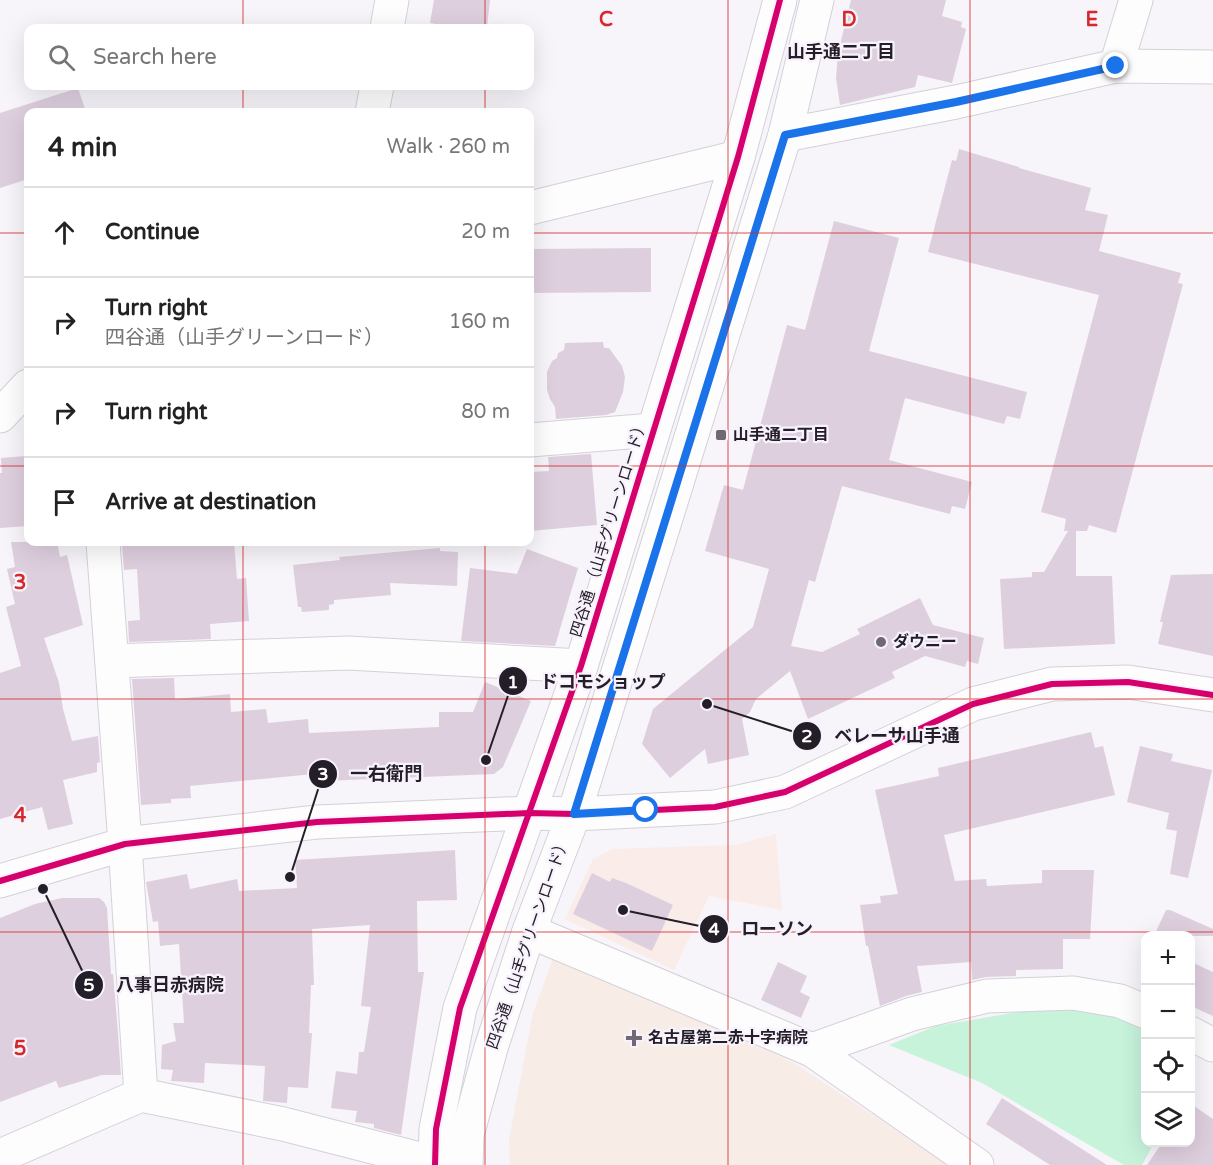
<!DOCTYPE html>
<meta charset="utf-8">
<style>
:root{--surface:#fff;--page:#f6f6f6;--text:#222;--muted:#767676;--line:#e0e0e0}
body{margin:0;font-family:"Varela Round","Noto Sans JP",sans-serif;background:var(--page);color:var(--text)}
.controls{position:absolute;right:18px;bottom:18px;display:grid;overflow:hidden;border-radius:12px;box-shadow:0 6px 24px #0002}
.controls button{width:54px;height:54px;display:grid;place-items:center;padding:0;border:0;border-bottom:2px solid var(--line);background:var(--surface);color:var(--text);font:30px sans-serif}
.stop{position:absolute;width:18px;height:18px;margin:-14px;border:4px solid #1a73e8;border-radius:50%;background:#fff}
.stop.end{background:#1a73e8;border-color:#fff;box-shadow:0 2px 6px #0008}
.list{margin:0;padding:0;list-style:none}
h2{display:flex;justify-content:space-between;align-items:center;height:78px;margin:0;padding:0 24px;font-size:26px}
h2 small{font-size:20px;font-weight:400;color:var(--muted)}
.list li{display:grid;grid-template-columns:39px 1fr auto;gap:18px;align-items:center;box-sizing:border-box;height:90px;padding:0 24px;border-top:2px solid var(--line)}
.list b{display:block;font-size:22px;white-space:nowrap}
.list p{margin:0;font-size:20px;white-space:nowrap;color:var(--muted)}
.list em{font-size:20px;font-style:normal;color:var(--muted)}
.icon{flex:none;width:33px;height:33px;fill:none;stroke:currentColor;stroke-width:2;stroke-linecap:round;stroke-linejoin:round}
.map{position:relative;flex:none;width:1213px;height:1165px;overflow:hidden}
.search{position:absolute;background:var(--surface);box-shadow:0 6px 24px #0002;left:24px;top:24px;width:510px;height:66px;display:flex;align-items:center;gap:15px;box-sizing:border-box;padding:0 21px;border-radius:12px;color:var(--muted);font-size:22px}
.panel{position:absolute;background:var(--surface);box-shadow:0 6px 24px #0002;left:24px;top:108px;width:510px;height:438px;border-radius:12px}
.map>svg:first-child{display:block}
.commercial{fill:#faece8}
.medical{fill:#f8ede6}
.green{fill:#c7f3db}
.building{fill:#decfdf}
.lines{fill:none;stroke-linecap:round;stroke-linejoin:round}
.minor-casing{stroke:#d4d0d8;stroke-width:35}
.minor{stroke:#fefdfe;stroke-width:33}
.cycleway-casing{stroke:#f7f2fc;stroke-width:10}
.cycleway{stroke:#d6006c;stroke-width:6}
.route{stroke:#1a73e8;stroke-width:8}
.grid{fill:none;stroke:#d62828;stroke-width:1.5;stroke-opacity:0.55}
.poi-dot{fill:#6e6972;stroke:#f7f2fc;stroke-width:2}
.labels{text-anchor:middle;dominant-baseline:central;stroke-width:4.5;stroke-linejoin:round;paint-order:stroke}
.poi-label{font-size:16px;font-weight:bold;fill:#241e28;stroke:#f7f2fc;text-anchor:start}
.street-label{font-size:16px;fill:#241e28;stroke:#f7f2fc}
.neighbourhood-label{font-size:18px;font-weight:bold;fill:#241e28;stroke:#f7f2fc}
.grid-label{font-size:20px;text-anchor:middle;font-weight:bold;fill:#d62828;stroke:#f7f2fc;stroke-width:4.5;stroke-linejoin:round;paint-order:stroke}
.leader{fill:none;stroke:#241e28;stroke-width:2}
.callout-dot{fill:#241e28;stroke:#f7f2fc;stroke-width:2}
.mark-label{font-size:18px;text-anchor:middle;font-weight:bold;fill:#fff}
.callout-label{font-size:18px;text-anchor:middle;font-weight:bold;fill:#241e28;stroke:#f7f2fc;stroke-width:4.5;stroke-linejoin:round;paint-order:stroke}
</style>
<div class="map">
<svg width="1213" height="1165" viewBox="0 0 1213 1165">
<rect width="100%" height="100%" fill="#f7f4fa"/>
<polygon class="commercial" points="776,834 782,910 709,896 674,970 565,919 593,859 613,849 736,845"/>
<polygon class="medical" points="556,950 794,1063 949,1165 510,1165 509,1139 533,1013"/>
<polygon class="green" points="1048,1007 1092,1009 1145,1027 1146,1142 1154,1143 1142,1165 1124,1165 982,1083 889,1045 936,1026"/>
<g class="building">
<polygon points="434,0 490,0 487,28 461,28 430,23"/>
<polygon points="851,0 946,0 942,16 962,22 961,27 966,29 952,83 918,75 915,87 840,105 836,78 838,53"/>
<polygon points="78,88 86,112 28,112 28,179 0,188 0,113"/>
<polygon points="959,149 1019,167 1019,168 1091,188 1085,210 1108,215 1099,251 1181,273 1178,283 1183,284 1116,533 1089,525 1087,531 1076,531 1076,576 1112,576 1115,644 1004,649 1000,579 1032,577 1032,572 1044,572 1068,531 1064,531 1066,519 1041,512 1099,295 928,252 952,160 956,161"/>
<polygon points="834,221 899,238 869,351 1027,392 1020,419 1007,416 1004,424 905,398 889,460 972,482 965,509 952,506 950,514 842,486 815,582 809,580 791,646 822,652 860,634 857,629 920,598 933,625 984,638 978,664 967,661 965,667 925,656 892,672 895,678 808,719 790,671 756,699 750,712 742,719 749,755 708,764 705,749 670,778 642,744 653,709 753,627 769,569 705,551 724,485 743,490 787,325 805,330"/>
<polygon points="651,248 651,292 530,293 530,249"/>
<polygon points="603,342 604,348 609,348 622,366 625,377 623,392 615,412 606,415 556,419 555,407 550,399 547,390 547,372 552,361 557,358 558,353 564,350 565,343"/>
<polygon points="591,454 597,525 530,531 530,472 549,471 548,457"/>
<polygon points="26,456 27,470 28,470 28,526 0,528 0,473 2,473 1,458"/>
<polygon points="11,542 57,542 60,557 67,555 83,625 44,638 59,683 63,709 72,741 98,736 100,762 97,763 97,772 63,780 73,824 48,830 42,807 0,819 0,673 21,666 6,607 15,604 7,569 15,567"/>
<polygon points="128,542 234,542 237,579 246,578 249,621 210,624 211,639 129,642 128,621 140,620 137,569 124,570 122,544 128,543"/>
<polygon points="440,548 440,551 458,552 457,586 390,583 391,595 334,600 334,604 329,605 329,610 302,612 301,607 298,607 293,565 340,560 339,557"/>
<polygon points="527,549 578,568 555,646 461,641 470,568 517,574"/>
<polygon points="1213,574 1213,656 1158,644 1163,622 1160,622 1171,575"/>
<polygon points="174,678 175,699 230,694 231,712 266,709 268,723 308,719 309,733 439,727 439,712 473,712 485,682 531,701 503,767 494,774 324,781 324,773 190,786 191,798 171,799 171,803 141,805 132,679"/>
<polygon points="1091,732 1095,748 1103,746 1115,795 944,835 955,881 986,879 987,886 1042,883 1042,870 1094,870 1090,939 1063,939 1063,969 1016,970 1016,976 986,977 972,980 971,962 917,966 922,992 906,996 880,1006 868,946 866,946 860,905 881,903 880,896 898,894 875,790 939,776 938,768"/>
<polygon points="1140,746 1173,754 1171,761 1212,770 1188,878 1170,874 1177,831 1166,829 1169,813 1127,802"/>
<polygon points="455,850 457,900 417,901 418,972 424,972 401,1135 374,1128 374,1124 355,1122 357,1111 331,1108 336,1071 357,1074 359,1052 364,1052 371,1007 361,1006 370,925 312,929 314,985 311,985 309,1033 312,1033 308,1088 288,1087 287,1103 263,1101 265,1066 205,1063 204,1083 171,1081 173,1070 161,1069 162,1045 176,1041 173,1023 184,1023 179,944 160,946 158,921 153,922 146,882 187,874 190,889 237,879 239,891 297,888 295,860"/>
<polygon points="592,873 610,882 612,878 626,883 673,905 652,951 573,914"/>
<polygon points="62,898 99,898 104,902 107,908 111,974 113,974 117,1020 121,1075 102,1075 59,1088 56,1081 0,1102 0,918 35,904"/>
<polygon points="1166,910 1170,910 1213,929 1213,936 1154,936"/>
<polygon points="778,962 807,976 800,992 810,997 801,1018 761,1000"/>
<polygon points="1191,962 1213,972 1213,1016 1191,1006"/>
<polygon points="1002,1098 1107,1165 1050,1165 986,1124"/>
<polygon points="1191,1104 1213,1119 1213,1165 1147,1165 1162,1143 1191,1143"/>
</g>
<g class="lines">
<g class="minor-casing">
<g id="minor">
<polyline points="387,28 392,0"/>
<polyline points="1116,66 1136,0"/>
<polyline points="372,112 377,86"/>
<polyline points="785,135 956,102 1116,66 1213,67"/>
<polyline points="530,208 738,157"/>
<polyline points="0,416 28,386"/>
<polyline points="530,440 653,430"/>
<polyline points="103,542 125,844 141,1095"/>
<polyline points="112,661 348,653 581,666"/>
<polyline points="0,881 125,844 317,822 530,813 574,814 715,807 785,792 973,704 1052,684 1128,682 1213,695"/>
<polyline points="529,931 812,1050 977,1165"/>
<polyline points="1190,1033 1213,1045"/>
<polyline points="812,1050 912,1014 987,996 1073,993 1120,1001 1146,1012"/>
<polyline points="0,1156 141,1095 283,1124 435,1163"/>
<polyline points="435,1165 436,1129 460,1008 581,666 738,157 780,0"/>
<polyline points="466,1165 467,1135 491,1048 529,931 574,814 785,135 817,0"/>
</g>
</g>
<use href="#minor" class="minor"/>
<g class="cycleway-casing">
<g id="cycleway">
<polyline points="0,881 125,844 317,822 530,813 574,814 715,807 785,792 973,704 1052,684 1128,682 1213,695"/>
<polyline points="435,1165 436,1129 460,1008 581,666 738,157 780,0"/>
</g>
</g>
<use href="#cycleway" class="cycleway"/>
</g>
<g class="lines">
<polyline class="route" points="646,810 574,814 785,135 956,102 1116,66"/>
</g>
<path class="grid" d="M243,0V28M485,0V28M728,0V1165M970,0V1165M243,86V112M485,86V112M0,233H28M530,233H1213M0,466H28M530,466H1213M243,542V1165M485,542V1165M0,699H1213M0,932H1213"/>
<g class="poi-dot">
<rect x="715" y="429" width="12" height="12" rx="3"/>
<circle cx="881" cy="642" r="6"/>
<path d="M631 1029h6v6h6v6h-6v6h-6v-6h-6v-6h6z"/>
</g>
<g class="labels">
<g class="poi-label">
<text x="733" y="435">山手通二丁目</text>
<text x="893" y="642">ダウニー</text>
<text x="648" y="1038">名古屋第二赤十字病院</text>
</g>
<g class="street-label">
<text transform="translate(609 528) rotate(-73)">四谷通 （山手グリーンロード）</text>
<text transform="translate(528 943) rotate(-71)">四谷通（山手グリーンロード）</text>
</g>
<g class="neighbourhood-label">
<text x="841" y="52">山手通二丁目</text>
</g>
</g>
<g class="grid-label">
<text x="606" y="26">C</text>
<text x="849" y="26">D</text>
<text x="1092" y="26">E</text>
<text x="20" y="589">3</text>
<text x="20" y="822">4</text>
<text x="20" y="1055">5</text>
</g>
<path class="leader" d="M486 760L513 681M707 704L807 736M290 877L323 774M623 910L714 929M43 889L89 985"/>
<g class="callout-dot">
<circle cx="486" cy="760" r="6"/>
<circle cx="707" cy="704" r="6"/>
<circle cx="290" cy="877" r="6"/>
<circle cx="623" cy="910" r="6"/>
<circle cx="43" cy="889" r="6"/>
<circle cx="513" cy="681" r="15"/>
<circle cx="807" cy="736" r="15"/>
<circle cx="323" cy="774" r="15"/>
<circle cx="714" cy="929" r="15"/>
<circle cx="89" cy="985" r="15"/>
</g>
<g class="mark-label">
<text x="513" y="688">1</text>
<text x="807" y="742">2</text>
<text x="323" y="780">3</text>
<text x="714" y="935">4</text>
<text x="89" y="991">5</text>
</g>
<g class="callout-label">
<text x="603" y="688">ドコモショップ</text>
<text x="897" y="742">ベレーサ山手通</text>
<text x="386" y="780">一右衛門</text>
<text x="777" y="935">ローソン</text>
<text x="170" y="991">八事日赤病院</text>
</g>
</svg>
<div class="controls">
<button>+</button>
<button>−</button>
<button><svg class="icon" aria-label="locate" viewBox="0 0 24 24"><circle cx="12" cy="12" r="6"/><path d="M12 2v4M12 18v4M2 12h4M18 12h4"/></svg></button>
<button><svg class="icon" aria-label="layers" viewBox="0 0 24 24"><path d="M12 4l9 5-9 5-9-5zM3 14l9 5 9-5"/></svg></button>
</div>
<div class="stop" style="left:646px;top:810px"></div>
<div class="stop end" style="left:1116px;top:66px"></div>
<div class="search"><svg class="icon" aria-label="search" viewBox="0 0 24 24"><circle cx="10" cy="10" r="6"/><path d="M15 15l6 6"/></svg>Search here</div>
<section class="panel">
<h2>4 min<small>Walk · 260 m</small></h2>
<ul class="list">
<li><svg class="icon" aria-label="ahead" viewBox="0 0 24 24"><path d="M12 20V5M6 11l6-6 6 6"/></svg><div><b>Continue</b></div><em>20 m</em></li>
<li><svg class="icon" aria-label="right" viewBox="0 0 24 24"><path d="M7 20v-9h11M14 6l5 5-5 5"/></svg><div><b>Turn right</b><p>四谷通（山手グリーンロード）</p></div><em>160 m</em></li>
<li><svg class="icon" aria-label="right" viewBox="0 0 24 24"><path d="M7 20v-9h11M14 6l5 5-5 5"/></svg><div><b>Turn right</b></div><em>80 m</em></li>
<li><svg class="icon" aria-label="arrive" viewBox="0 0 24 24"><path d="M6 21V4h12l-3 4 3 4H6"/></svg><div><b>Arrive at destination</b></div></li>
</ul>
</section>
</div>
